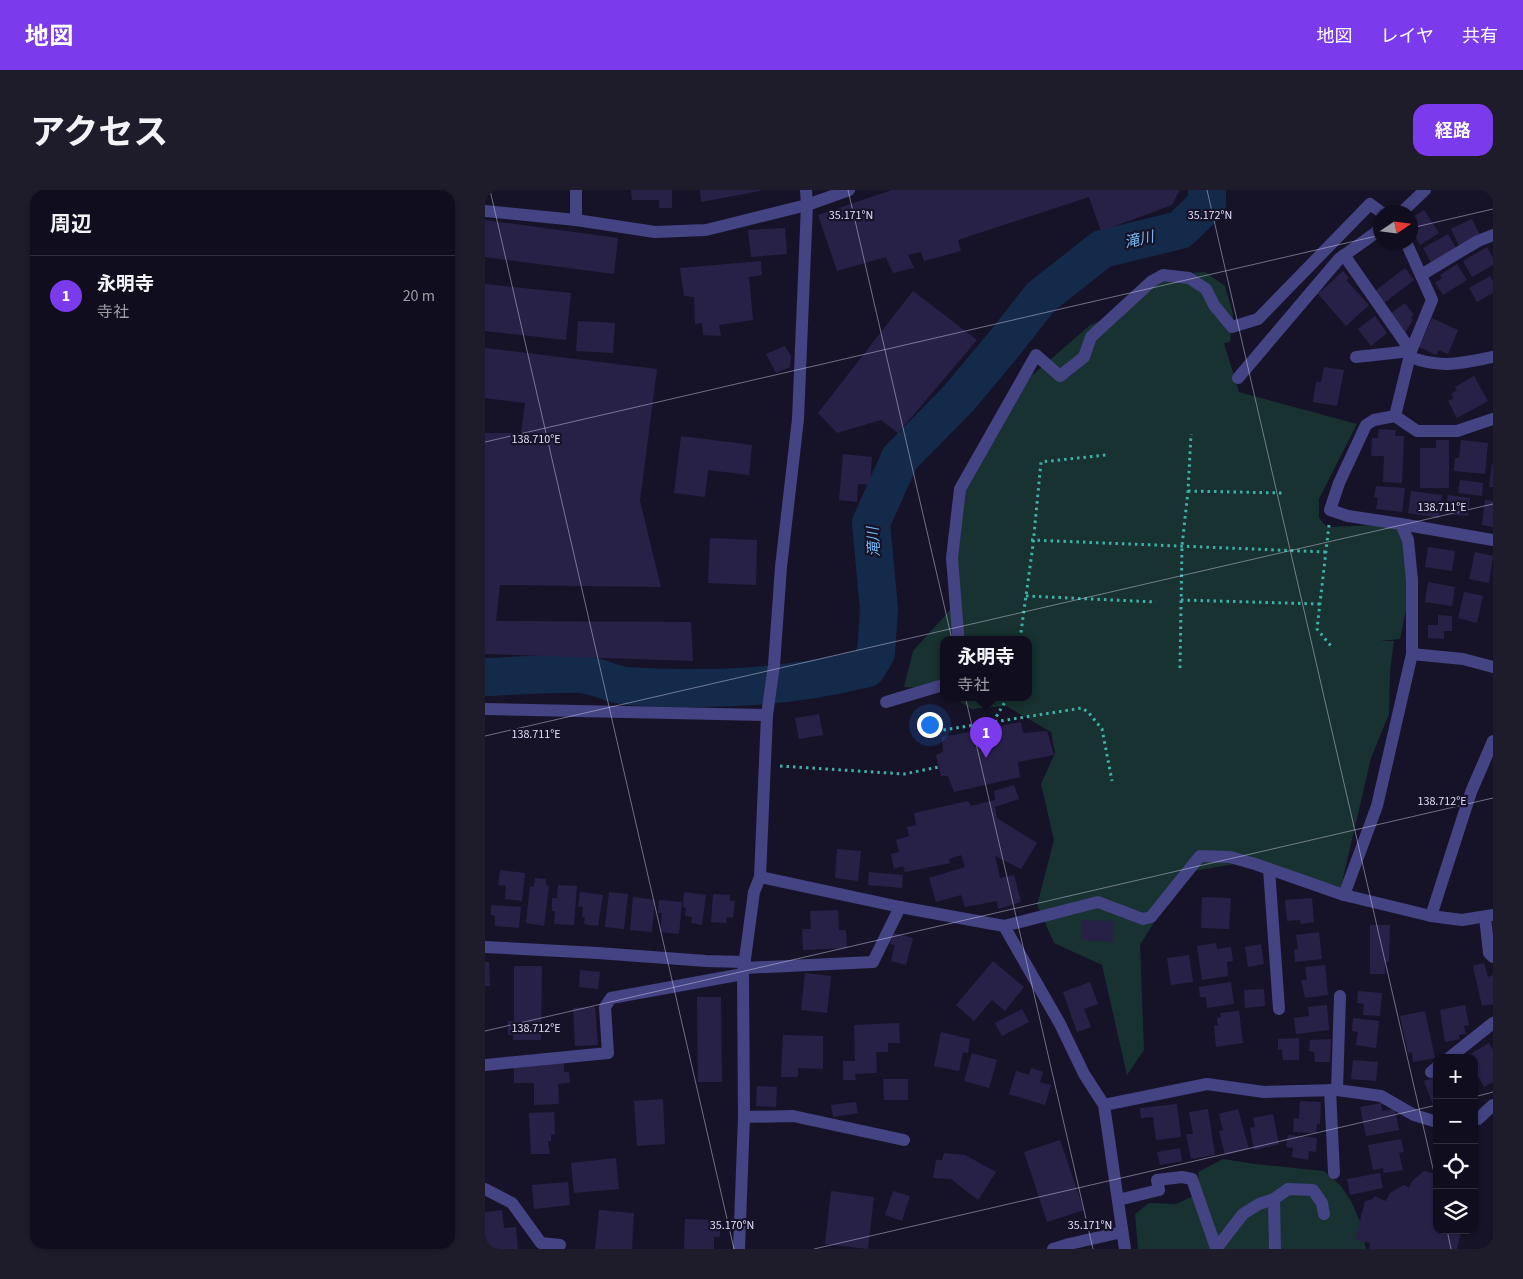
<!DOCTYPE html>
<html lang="ja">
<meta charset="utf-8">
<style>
:root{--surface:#100e1e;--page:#1e1c2b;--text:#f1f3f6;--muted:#9c9ca4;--line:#302e3c;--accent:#7c3aed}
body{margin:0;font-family:"Source Sans 3","Noto Sans JP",sans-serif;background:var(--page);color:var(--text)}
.controls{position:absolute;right:15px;bottom:15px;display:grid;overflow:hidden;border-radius:10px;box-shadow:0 1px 4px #0004}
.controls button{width:45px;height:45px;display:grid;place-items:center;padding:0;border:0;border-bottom:1px solid var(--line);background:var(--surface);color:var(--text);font:25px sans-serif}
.compass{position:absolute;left:888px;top:15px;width:45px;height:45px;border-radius:50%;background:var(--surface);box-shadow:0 1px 4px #0004;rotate:77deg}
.you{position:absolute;left:444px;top:534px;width:18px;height:18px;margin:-12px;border:4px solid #fff;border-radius:50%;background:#1a73e8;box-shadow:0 0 0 8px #1a73e833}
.badge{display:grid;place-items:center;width:32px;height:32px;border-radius:50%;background:var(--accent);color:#fff;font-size:16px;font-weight:700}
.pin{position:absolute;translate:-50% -41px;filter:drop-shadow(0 1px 2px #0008)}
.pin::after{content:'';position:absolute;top:26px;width:18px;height:15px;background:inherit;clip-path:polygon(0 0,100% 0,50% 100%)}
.popup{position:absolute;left:455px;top:446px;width:92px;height:65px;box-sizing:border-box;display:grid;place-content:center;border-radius:10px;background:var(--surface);filter:drop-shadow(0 1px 4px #0005);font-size:16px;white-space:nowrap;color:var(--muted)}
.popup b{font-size:19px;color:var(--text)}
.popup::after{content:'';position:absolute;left:50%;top:100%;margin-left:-10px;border:10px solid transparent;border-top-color:var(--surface)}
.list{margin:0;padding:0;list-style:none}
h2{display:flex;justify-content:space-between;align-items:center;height:65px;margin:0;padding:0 20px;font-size:21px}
h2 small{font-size:16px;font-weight:400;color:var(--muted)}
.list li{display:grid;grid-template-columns:32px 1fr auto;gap:15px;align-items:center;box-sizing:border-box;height:80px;padding:0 20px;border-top:1px solid var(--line)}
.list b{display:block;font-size:19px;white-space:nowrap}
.list p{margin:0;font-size:16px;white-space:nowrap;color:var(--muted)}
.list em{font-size:16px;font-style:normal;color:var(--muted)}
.icon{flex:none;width:28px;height:28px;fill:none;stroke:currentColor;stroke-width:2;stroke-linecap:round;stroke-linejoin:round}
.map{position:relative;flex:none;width:1008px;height:1059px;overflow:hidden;border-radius:15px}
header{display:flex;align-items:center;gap:30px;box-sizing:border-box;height:70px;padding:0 25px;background:var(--accent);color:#fff}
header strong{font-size:24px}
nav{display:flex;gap:28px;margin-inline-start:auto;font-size:18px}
.intro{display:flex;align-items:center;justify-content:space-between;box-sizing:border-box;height:120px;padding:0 30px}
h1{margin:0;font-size:35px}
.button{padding:12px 22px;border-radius:15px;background:var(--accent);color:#fff;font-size:18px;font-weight:700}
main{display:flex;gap:30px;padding:0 30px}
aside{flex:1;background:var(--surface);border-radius:15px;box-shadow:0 1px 4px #0004}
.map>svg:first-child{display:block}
.green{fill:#173230}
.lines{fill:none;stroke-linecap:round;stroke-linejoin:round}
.river{stroke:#142a4b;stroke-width:38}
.building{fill:#282147}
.path{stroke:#3db1a9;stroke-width:3;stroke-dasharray:2.5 4;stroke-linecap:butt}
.service{stroke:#444383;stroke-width:12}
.minor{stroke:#444383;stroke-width:12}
.ticks{fill:none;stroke:#e1ddfc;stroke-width:1;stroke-opacity:0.45}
.labels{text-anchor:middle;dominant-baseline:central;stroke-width:4.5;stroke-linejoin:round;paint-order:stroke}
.water-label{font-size:15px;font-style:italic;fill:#75baf2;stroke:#161328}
.ticks-label{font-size:12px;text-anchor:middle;fill:#e1ddfc;stroke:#161328;stroke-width:4.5;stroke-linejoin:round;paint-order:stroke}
</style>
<header>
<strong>地図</strong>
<nav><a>地図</a><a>レイヤ</a><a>共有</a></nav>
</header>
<div class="intro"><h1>アクセス</h1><a class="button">経路</a></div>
<main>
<aside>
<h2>周辺<small></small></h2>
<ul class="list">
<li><span class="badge">1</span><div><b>永明寺</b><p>寺社</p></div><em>20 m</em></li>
</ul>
</aside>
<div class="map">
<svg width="1008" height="1059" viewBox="0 0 1008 1059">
<rect width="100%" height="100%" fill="#161328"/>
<g class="green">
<polygon points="720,82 740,96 748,124 745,152 739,153 754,202 872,234 834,309 834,328 842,337 916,334 927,390 915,449 895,451 909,451 905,481 904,524 886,568 856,697 768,671 708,681 683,710 655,755 659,860 642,885 617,775 569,753 552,715 569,650 556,594 570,563 566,542 521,516 487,519 467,507 544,507 544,449 458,449 458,502 452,498 419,497 428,461 474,410 463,347 472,305 530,200 604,136 644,116 662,92 695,84"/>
<polygon points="738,969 770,974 839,981 856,996 866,1011 876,1034 881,1059 653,1059 650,1024 664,1013 691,1014 715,1003 713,982"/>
</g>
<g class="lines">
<path class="river" d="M0,487C32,486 64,483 95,484C112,485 127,495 143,496C225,501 303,498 382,478L391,463L394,419L386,333L415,268L474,208L519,154L556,107L617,59L695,40L722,14V0"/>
</g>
<g class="building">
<polygon points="146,0 187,0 187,18 174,18 174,10 147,10"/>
<polygon points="215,0 275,0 275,1 216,12"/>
<polygon points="407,0 695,0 687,15 616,41 604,7 473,50 476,61 439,71 436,62 423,65 429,78 408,83 401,67 352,81 333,25"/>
<polygon points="939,20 954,43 935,55 928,43 934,39 926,28"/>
<polygon points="987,29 995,45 974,56 966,39"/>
<polygon points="0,30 133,48 129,84 0,67"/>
<polygon points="300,38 302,64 266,67 263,40"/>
<polygon points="963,44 971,58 946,72 938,58"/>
<polygon points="1002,57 1008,68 1008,75 987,87 978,71"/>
<polygon points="276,71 277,85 264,87 268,130 234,135 236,146 218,145 217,133 210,134 209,107 199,106 195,78"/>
<polygon points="972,74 982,90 958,105 950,93 957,88 955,85"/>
<polygon points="920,78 929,90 899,113 890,101"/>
<polygon points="858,81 864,88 861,90 884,115 861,136 833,104"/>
<polygon points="1005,86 1008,91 1008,103 992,112 984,98"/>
<polygon points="0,94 86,103 81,150 0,141"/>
<polygon points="428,101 492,150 413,243 396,230 352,243 333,223"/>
<polygon points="920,113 929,125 926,127 928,130 919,144 905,124"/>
<polygon points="890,126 902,143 886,156 873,139"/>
<polygon points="947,128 973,140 963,164 954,160 951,165 934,157"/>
<polygon points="93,131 130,133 128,163 91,161"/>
<polygon points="300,156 306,166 305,177 291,183 281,164"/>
<polygon points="0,158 172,179 155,311 176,397 15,395 11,431 206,432 208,471 0,464 0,243 36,243 40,213 0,208"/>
<polygon points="839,177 859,180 852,216 828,212 831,192 836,192"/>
<polygon points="989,186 1003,211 972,228 963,211 969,208 966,204 972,200 970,197"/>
<polygon points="894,239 911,240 910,246 919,246 917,293 898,292 899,266 886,266 887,248 893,248"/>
<polygon points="196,246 267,255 264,285 223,280 220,307 189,303"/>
<polygon points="951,250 964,250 964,298 935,298 935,258 951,258"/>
<polygon points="976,250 1003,253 1000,284 969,281 970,268 974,268"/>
<polygon points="358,264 387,267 385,295 373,294 372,312 354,310"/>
<polygon points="1007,274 1008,274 1008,297 1004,297"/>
<polygon points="975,290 998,293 997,306 973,303"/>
<polygon points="891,296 920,298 917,322 891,319 893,308 889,307"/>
<polygon points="926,301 957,305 954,328 923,323"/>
<polygon points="963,305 985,308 983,326 960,324"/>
<polygon points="1000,310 1008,311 1008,337 997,335"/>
<polygon points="225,348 272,350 271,395 223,393"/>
<polygon points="943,357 970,361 967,381 940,377"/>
<polygon points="990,362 1008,366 1004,393 984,389"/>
<polygon points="943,392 970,397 967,416 940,412"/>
<polygon points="979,402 998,406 992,433 973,428"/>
<polygon points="953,425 967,426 967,441 959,441 959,449 943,448 943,435 953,435"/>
<polygon points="334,524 338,545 314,549 310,528"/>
<polygon points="536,532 538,543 562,541 569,565 533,572 535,587 469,602 463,586 456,586 451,565 458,562 457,547"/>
<polygon points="529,595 534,609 510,617 512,628 552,653 536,679 510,666 515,688 529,685 536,712 513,719 512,711 480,717 476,705 451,712 444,688 480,677 476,665 464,669 465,673 420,682 418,676 409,679 406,664 414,662 411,650 424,646 422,637 431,635 429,623 483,611 486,616 510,610 509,601"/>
<polygon points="352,659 376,661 373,691 350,688"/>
<polygon points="15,680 40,683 37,711 20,709 21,696 13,695"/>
<polygon points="384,682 418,685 417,698 383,695"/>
<polygon points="50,688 61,689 61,695 64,696 59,736 41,733 45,696 49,697"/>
<polygon points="73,695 92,696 89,735 69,734 70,721 67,721 67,708 72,708"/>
<polygon points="95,702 118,705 113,736 99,734 100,727 97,727 98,717 93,716"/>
<polygon points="124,702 143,704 139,739 120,737"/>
<polygon points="199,702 221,705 217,735 206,733 207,727 200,726 201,718 198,717"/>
<polygon points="228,704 245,705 245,711 250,711 248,728 242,727 241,733 226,732"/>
<polygon points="148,707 170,710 167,742 145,740"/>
<polygon points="717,707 746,708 744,739 716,738"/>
<polygon points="827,708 829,732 816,734 815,730 802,731 800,710"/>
<polygon points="174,710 197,712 194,744 175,742 177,723 173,723"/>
<polygon points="6,715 36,717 34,738 10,736 10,726 6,725"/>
<polygon points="353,720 354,740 361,740 362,758 318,760 317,739 326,739 325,721"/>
<polygon points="597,730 629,731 628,752 596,750"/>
<polygon points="885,735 905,735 904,772 900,772 900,784 885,784"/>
<polygon points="834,742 837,769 810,772 809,760 813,759 811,745"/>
<polygon points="408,743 428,748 421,775 406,771 410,755 405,754"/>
<polygon points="731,753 732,759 746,757 748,771 742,772 743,786 717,790 712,756"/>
<polygon points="776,754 779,774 763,777 760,757"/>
<polygon points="704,765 708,792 686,795 682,768"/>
<polygon points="508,771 539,797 520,821 507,810 489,831 471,815"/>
<polygon points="0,772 4,772 5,796 0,796"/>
<polygon points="999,773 1003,787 1008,785 1008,814 997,816 988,776"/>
<polygon points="840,775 843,805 820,808 816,790 822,790 820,777"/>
<polygon points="29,776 57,776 56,850 28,850 28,845 23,845 23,831 29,831"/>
<polygon points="95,780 115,782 113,799 94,797"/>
<polygon points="320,783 346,786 342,823 316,820"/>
<polygon points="605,792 613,814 599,819 606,837 592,842 578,802"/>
<polygon points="746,792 749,814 722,818 721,807 715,807 714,797"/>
<polygon points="779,799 780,816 760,818 759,800"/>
<polygon points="873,801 897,803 895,826 878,825 879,814 872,813"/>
<polygon points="212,807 236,807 237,892 213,892"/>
<polygon points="842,815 844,840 811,844 809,828 824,826 823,817"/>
<polygon points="980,815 984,835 979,836 981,844 974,845 975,849 960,852 955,820"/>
<polygon points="110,817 113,855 90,856 88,818"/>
<polygon points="537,819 544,832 517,846 510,833"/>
<polygon points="754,821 758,853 731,857 729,835 733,836 732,828 736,827 735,823"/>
<polygon points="940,821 950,868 928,872 927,862 923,863 915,826"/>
<polygon points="868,828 894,831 891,858 871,855 873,842 867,841"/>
<polygon points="414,833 415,853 403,853 403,862 391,862 392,883 370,884 371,890 358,890 358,871 370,871 369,835"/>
<polygon points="456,842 485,849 483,863 478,862 474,881 449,876"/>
<polygon points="298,845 338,846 338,879 313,878 313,887 296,887"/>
<polygon points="814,848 814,870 798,870 797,859 793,860 793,849"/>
<polygon points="846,849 845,872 830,872 829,862 824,861 825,850"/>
<polygon points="1004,853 1008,860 1008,892 999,897 989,879 993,876 989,868 985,864"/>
<polygon points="487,863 512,870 504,898 479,891"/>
<polygon points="868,870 893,872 891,891 866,889"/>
<polygon points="79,873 79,882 84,882 85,893 73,894 74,914 49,915 49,893 29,893 29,875"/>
<polygon points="546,878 558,882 555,892 566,895 560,915 524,904 531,881 544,885"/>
<polygon points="952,887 952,913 948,915 939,891"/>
<polygon points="398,889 423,889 423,910 399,910"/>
<polygon points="272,896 292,897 291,917 271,916"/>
<polygon points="178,909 180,954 152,956 149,911"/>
<polygon points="815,911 836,912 835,934 832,934 831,943 808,942 809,928 814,929"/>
<polygon points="371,912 373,923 348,927 346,915"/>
<polygon points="896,913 897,921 910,919 914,940 881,946 875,917"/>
<polygon points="692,914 696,947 671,950 668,927 656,928 655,918"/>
<polygon points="723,919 730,965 706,969 701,944 708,944 704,922"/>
<polygon points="753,919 764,959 740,965 734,941 738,940 734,924"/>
<polygon points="69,922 70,944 66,945 66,951 63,951 65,964 46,964 44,923"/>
<polygon points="788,924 794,954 769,960 765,938 770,937 768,928"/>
<polygon points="803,945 832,948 831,962 824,961 823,970 807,967 808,958 801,957"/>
<polygon points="916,949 919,962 914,963 918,980 899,983 898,978 888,980 883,955"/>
<polygon points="575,950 599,1020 562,1032 539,962"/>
<polygon points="695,958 697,971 675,975 672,962"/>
<polygon points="459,963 480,965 511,982 493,1010 466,989 448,988 451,970 457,970"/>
<polygon points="131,968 134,999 89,1003 86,973"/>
<polygon points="939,981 952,984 952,1040 971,1040 976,1042 972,1059 884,1059 885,1053 870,1050 880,1011 888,1009 889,1006 901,1011 905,1003 919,995 924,998 927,991"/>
<polygon points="895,983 898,998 865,1005 862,989"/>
<polygon points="83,992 85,1015 49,1019 47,995"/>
<polygon points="346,1001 389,1007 383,1059 340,1054"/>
<polygon points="408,1001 425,1006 417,1031 400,1025"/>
<polygon points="17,1020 19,1038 31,1037 33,1059 0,1059 0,1022"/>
<polygon points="114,1020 149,1023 147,1059 110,1059"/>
<polygon points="200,1029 236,1030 235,1047 229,1047 229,1059 199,1059"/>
</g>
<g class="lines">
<g class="path">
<polyline points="703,301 797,303"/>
<polyline points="844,335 832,439 846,456"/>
<polyline points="546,350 841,362"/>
<polyline points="541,406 671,412"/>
<polyline points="696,410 835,414"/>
<polyline points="535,449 548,355 556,272 621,265"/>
<polyline points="695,478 697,356 703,301 706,244"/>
<polyline points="508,532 523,507"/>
<polyline points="452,541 597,518 603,522 617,539 627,591"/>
<polyline points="295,576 419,584 454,577"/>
</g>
<g class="service">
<polyline points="936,85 993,51 1008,45"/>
<path d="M925,167C956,179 977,173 1008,167"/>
<polyline points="753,188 854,69 896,39"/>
<polyline points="916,334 1008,350"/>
<polyline points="473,449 473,443 467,368 475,299 551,165 575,186 599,167 606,147 667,91 678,85 704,88 721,99 729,115 747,137 773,129 885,14 896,22"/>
<polyline points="927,464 978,469 1008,477"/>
<polyline points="401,512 458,495"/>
<polyline points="259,778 388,772 415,717"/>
<polyline points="674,1000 672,990 697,987 707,989 731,1058"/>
<polyline points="789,1009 790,1059"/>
<polyline points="731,1059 758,1024 774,1014 789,1009 803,999 828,1000 837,1013 839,1024"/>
</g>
<g class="minor">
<polyline points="0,21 91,30 170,42 221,40 322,15 364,0"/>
<polyline points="917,22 940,0"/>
<polyline points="91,30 91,0"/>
<polyline points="859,65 926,161 871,167"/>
<polyline points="910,226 932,241 972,241 1008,229"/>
<polyline points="0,519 282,525"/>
<polyline points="784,679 794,819"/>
<polyline points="275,687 415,717 519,736 613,712 658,729 666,727 715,666 745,667 770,674 859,705 946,726 977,730 1008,725"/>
<polyline points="859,705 892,616 927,464 927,390 923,350 916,334 863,326 845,320 854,293 881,235 889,230 910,226 926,161 947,110 921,52"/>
<polyline points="946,726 986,602 1008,551"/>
<polyline points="1000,727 1004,763 1008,767"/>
<polyline points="519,736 575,834 599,884 619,915 640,1059"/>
<polyline points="0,757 113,763 221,771 260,772"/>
<polyline points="964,868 1008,833"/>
<polyline points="0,875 123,863 120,817 126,808 258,784"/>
<polyline points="946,882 952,877"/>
<polyline points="845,900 849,983"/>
<polyline points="852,900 855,806"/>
<polyline points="619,915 722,894 779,902 852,900 896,906 929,925 952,932"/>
<polyline points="259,927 308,926 419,950"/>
<polyline points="989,930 993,929 1008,915"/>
<polyline points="0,999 27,1013 56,1053 75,1055"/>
<polyline points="633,1010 674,1000"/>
<polyline points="254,1059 259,927 258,784 269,702 275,687 282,525 289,475 296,377 313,229 322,15 321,0"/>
<polyline points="568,1059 584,1054 637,1042"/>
</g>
</g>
<path class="ticks" d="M5,0L249,1059M363,0L608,1059M722,0L952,996M926,38L1008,19M0,252L896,45M0,546L1008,314M0,841L1008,608M989,907L1008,902M962,1040L966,1059M329,1059L952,915"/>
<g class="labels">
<g class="water-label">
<text transform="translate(654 50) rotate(-13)">滝川</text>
<text transform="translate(389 352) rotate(-93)">滝川</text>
</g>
</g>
<g class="ticks-label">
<text x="366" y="29">35.171°N</text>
<text x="725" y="29">35.172°N</text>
<text x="51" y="253">138.710°E</text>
<text x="957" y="321">138.711°E</text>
<text x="51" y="548">138.711°E</text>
<text x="957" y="615">138.712°E</text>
<text x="51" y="842">138.712°E</text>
<text x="247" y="1039">35.170°N</text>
<text x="605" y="1039">35.171°N</text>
</g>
</svg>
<div class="controls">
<button>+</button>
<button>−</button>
<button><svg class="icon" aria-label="locate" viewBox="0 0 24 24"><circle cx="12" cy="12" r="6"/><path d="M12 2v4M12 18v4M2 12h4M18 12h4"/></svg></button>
<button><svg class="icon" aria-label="layers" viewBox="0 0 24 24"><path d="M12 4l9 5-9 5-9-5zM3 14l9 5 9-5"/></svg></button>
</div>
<svg class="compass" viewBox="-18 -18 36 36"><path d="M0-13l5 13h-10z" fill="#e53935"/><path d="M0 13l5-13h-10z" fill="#9c9ca4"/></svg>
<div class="you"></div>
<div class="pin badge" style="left:501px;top:568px">1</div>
<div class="popup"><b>永明寺</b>寺社</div>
</div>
</main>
